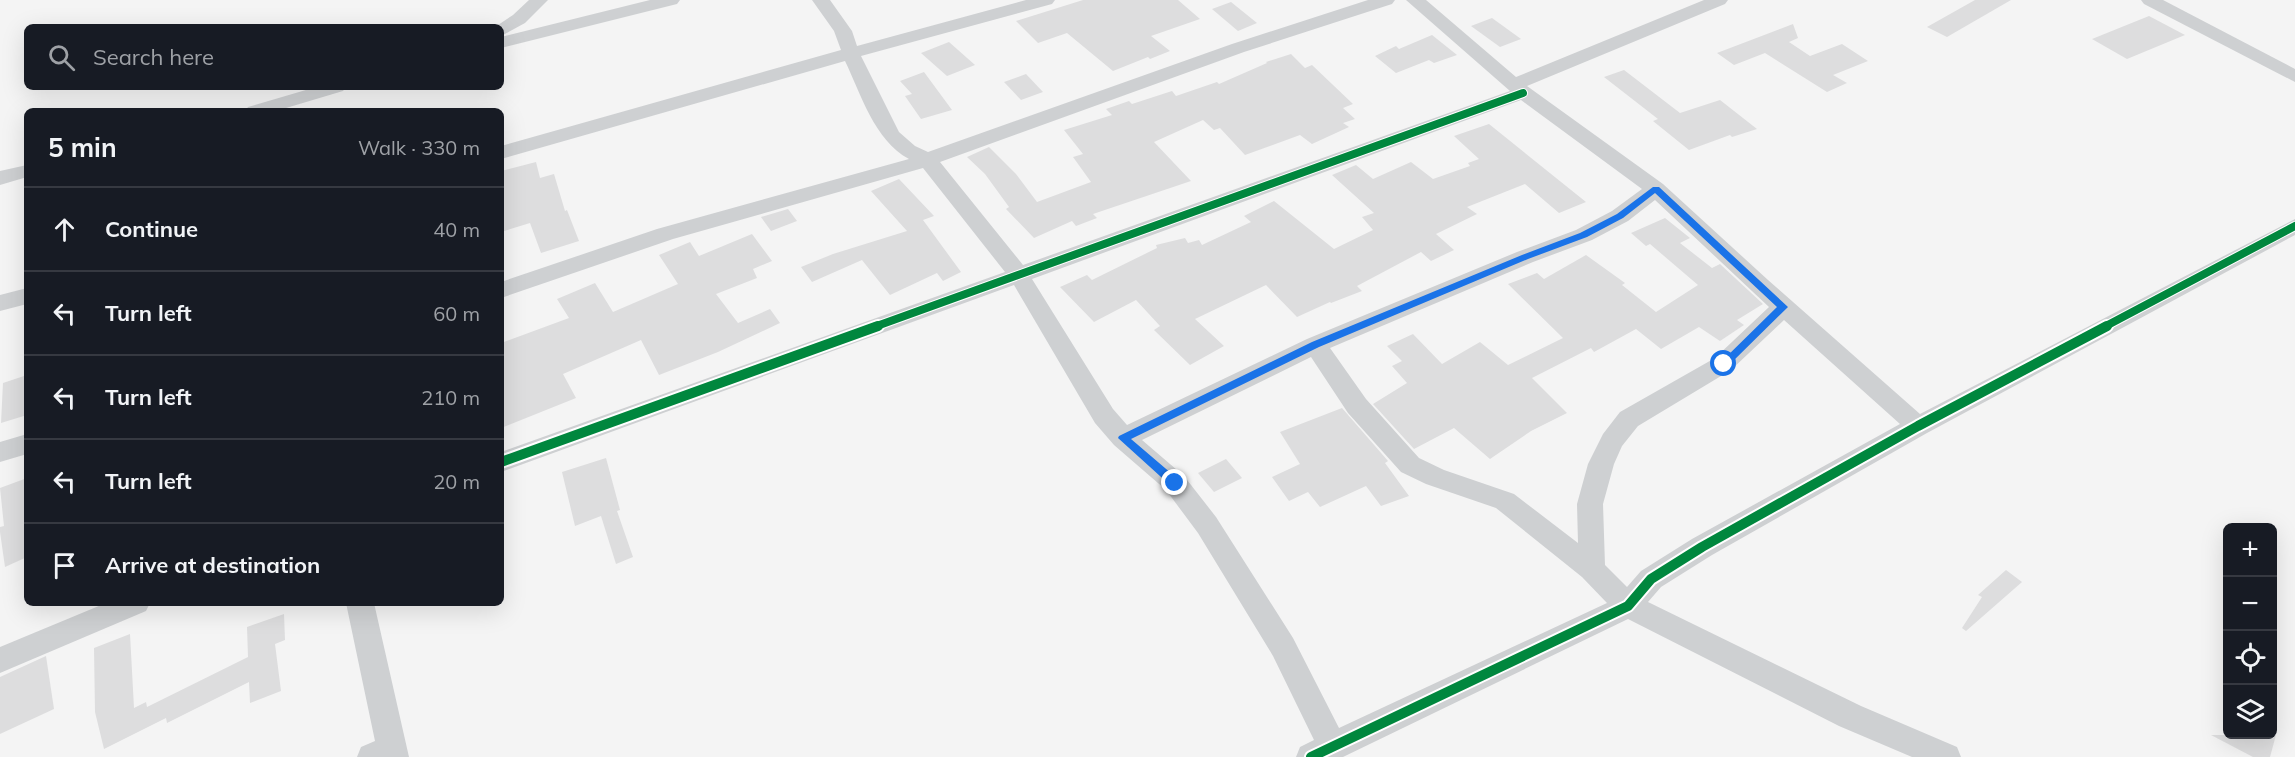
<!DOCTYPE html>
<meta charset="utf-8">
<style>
:root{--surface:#171b24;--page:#242831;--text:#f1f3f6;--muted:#9ea1a6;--line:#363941}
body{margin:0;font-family:Mulish,sans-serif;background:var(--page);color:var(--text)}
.controls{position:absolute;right:18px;bottom:18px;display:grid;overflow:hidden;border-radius:9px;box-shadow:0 6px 24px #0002}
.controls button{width:54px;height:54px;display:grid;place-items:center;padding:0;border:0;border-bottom:2px solid var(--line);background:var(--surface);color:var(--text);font:30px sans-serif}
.stop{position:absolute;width:18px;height:18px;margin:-14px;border:4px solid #1a73e8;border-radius:50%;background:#fff}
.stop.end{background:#1a73e8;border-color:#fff;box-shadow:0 2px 6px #0008}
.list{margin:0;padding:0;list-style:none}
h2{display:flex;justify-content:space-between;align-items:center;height:78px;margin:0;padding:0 24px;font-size:26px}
h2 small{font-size:20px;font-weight:400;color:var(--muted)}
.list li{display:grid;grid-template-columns:39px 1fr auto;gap:18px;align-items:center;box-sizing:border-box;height:84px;padding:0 24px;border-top:2px solid var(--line)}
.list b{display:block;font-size:22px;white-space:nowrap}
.list em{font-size:20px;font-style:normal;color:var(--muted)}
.icon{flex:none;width:33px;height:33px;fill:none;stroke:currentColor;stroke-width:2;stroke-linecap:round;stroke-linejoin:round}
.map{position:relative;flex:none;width:2295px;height:757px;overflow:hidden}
.search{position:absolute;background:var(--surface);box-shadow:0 6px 24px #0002;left:24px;top:24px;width:480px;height:66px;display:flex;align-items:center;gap:15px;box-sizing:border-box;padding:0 21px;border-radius:9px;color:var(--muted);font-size:22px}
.panel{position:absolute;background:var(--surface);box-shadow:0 6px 24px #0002;left:24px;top:108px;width:480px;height:498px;border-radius:9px}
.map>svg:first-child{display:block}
.building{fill:#ddddde}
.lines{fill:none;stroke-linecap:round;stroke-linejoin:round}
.street{fill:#ced0d2;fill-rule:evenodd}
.cycleway-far1-casing{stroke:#fff;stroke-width:10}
.cycleway-casing{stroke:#fff;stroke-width:14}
.cycleway-far1{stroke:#00873e;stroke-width:8}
.cycleway{stroke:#00873e;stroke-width:10}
.route{fill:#1a73e8}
</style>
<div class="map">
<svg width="2295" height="757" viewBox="0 0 2295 757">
<rect width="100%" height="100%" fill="#f4f4f4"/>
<g class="building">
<polygon points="1083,0 1178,0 1200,19 1151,36 1170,51 1150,59 1148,57 1113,71 1067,33 1038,43 1016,21"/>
<polygon points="1975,0 2011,0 1947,37 1927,27"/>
<polygon points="1231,2 1257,23 1238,31 1212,9"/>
<polygon points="2149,16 2185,35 2127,59 2092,39"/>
<polygon points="1492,18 1521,39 1500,47 1471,26"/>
<polygon points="1793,24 1798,38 1789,42 1810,56 1842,44 1868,61 1833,75 1847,83 1827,92 1765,53 1734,65 1717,53"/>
<polygon points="1432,35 1457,55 1434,63 1429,60 1396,73 1375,56 1396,46 1399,49"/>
<polygon points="949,42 975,65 947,76 921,53"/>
<polygon points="1291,54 1305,68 1312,65 1353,104 1343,108 1355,119 1343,123 1349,127 1312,144 1300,135 1245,155 1220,128 1214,130 1203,120 1154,142 1191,181 1093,214 1097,218 1076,226 1072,221 1034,238 1006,209 1009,207 985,174 967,157 989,147 1016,174 1037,202 1091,182 1073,157 1083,154 1064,130 1112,115 1106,109 1129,101 1132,104 1172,91 1176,96 1217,82 1219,84 1267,63 1266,62"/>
<polygon points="1624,70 1680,113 1720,100 1757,129 1732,137 1730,135 1689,150 1653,121 1658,119 1604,77"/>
<polygon points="924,72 952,110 921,119 905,96 912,94 900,81"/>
<polygon points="1026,74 1043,92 1021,100 1004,82"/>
<polygon points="1489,124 1586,202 1559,213 1525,184 1467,207 1477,214 1436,234 1454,250 1431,261 1421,252 1357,286 1362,291 1331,303 1330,302 1297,317 1266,285 1195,319 1224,346 1190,365 1154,330 1160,326 1136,300 1094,322 1060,287 1087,275 1092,280 1157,248 1156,245 1185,238 1188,243 1199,240 1202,245 1251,222 1244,216 1274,201 1334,249 1373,230 1362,217 1374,213 1332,175 1356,165 1373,179 1411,162 1433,179 1470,166 1468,163 1479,159 1454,136"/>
<polygon points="536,162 540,178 554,174 565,211 567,210 579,241 541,253 530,223 501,232 501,171"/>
<polygon points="899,179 934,216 923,220 961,272 943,281 937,273 890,295 862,260 812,282 801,267 833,254 907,231 871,191"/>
<polygon points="788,209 797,221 771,231 761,217"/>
<polygon points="1665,218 1690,238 1680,243 1712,268 1720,264 1763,304 1737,320 1744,325 1720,341 1699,327 1661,349 1636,329 1594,352 1591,348 1532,378 1567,413 1531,431 1490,459 1454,428 1414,449 1373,404 1407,383 1392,366 1402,361 1387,346 1413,334 1442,364 1480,342 1508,365 1563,338 1508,284 1537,273 1544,279 1586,255 1625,283 1622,285 1656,312 1698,285 1650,244 1646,246 1631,233"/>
<polygon points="752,234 772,261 753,269 757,278 716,294 738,323 770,309 780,323 718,352 659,375 641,340 563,374 576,398 501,428 501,343 569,318 557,299 595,283 613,312 678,284 659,255 690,242 699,256"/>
<polygon points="27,375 27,415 1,423 3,383"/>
<polygon points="1342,408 1388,461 1385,463 1409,496 1381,506 1366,486 1320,507 1308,492 1289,501 1272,477 1300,464 1280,432"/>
<polygon points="606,458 620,510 617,511 633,557 616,564 601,516 575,526 562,472"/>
<polygon points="1226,459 1242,478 1214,492 1198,473"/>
<polygon points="27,478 27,557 5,567 0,532 0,527 4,526 0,488"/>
<polygon points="2006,570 2022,582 1966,631 1962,628 1982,597 1978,595"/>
<polygon points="284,614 285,640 275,644 281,691 250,703 249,682 167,723 166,718 104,749 95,712 94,648 130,634 134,708 146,702 147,707 248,657 247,627"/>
<polygon points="46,656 54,709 0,734 0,677"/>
<polygon points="2211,735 2276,735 2270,757 2253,757"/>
</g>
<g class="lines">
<g class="street">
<polygon points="529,0 548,0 525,23 501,36 501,27 495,27 513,15"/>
<polygon points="650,0 680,0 677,4 501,48 501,37"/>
<path d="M812,0H830L852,31L857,46L1026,0H1055L1052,4L861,56L899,132L915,146L928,152L1232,44L1368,0H1395L1392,4L1244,52L940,162L1023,265L1510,91L1406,0H1426L1516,77L1704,0H1728L1725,4L1527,86L1663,184L1768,280L1920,414L2295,219V235L1927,433L1712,555L1661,587L1648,602L1861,706L1957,747L1961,757H1912L1839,726L1628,619L1343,757H1296L1300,747L1314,740L1273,656L1198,533L1166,490L1114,445L1095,423L1014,285L501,472V452L1005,272L923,168L673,239L501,298V282L657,229L909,159C874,140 861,94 845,61L501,159V146L841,50L834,31ZM1521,100L1642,189L1612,211L1576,230L1517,252L1307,339L1127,425L1113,409L1032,279ZM1655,200L1769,307L1715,358L1620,412L1603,434L1588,464L1577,504L1578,543L1514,494L1444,470L1419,458L1366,399L1330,348L1533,262L1592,240L1628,221ZM1784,320L1900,424L1692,539L1641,571L1627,587L1605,565L1603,504L1614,464L1622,446L1638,426L1731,370ZM1311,357L1348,413L1401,472L1426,484L1496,508L1582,577L1607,603L1339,728L1293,638L1216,517L1184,476L1142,440Z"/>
<polygon points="2141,0 2163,0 2295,69 2295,82 2144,4"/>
<polygon points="316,87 346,87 343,91 276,111 245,111 248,107"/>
<polygon points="27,165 27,177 0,185 0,171"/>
<polygon points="27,288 27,304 0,311 0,295"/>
<polygon points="27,434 27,454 0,462 0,442"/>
<polygon points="106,603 150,603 146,611 0,673 0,647"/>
<polygon points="346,603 374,603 409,757 357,757 361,747 375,741"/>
</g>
<g class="cycleway-far1-casing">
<g id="cycleway-far1">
<polyline points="874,327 1523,93"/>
<polyline points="2104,327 2295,226"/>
</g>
</g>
<g class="cycleway-casing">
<g id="cycleway">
<polyline points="501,462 878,326"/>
<polyline points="1311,757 1628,606 1651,579 1702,547 1918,426 2107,326"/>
</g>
</g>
<use href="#cycleway-far1" class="cycleway-far1"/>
<use href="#cycleway" class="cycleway"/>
</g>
<polygon class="route" points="1653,187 1659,187 1788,307 1727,367 1724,368 1719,364 1777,307 1655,193 1623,218 1587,237 1528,259 1319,347 1131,439 1179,480 1179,486 1171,486 1118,438 1119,436 1312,342 1522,255 1580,233 1617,214"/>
</svg>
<div class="controls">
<button>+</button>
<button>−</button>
<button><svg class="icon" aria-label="locate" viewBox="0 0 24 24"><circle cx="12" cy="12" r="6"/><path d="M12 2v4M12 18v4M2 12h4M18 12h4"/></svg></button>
<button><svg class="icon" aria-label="layers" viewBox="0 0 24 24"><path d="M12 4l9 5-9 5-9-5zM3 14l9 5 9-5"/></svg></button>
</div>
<div class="stop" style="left:1724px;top:364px"></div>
<div class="stop end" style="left:1175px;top:483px"></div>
<div class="search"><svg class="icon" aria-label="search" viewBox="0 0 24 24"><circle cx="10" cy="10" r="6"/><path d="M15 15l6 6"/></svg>Search here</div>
<section class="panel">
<h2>5 min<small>Walk · 330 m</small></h2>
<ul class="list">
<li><svg class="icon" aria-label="ahead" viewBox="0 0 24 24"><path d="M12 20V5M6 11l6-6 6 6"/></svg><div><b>Continue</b></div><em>40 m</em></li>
<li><svg class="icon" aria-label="left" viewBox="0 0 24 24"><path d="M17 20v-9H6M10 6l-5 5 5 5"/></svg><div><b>Turn left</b></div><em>60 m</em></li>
<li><svg class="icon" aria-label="left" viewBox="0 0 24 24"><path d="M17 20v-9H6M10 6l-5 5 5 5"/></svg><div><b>Turn left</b></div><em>210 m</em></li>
<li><svg class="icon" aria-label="left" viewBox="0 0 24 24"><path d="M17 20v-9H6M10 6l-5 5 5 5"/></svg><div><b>Turn left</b></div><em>20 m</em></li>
<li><svg class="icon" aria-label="arrive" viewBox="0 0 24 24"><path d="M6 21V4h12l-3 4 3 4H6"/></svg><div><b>Arrive at destination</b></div></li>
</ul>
</section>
</div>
